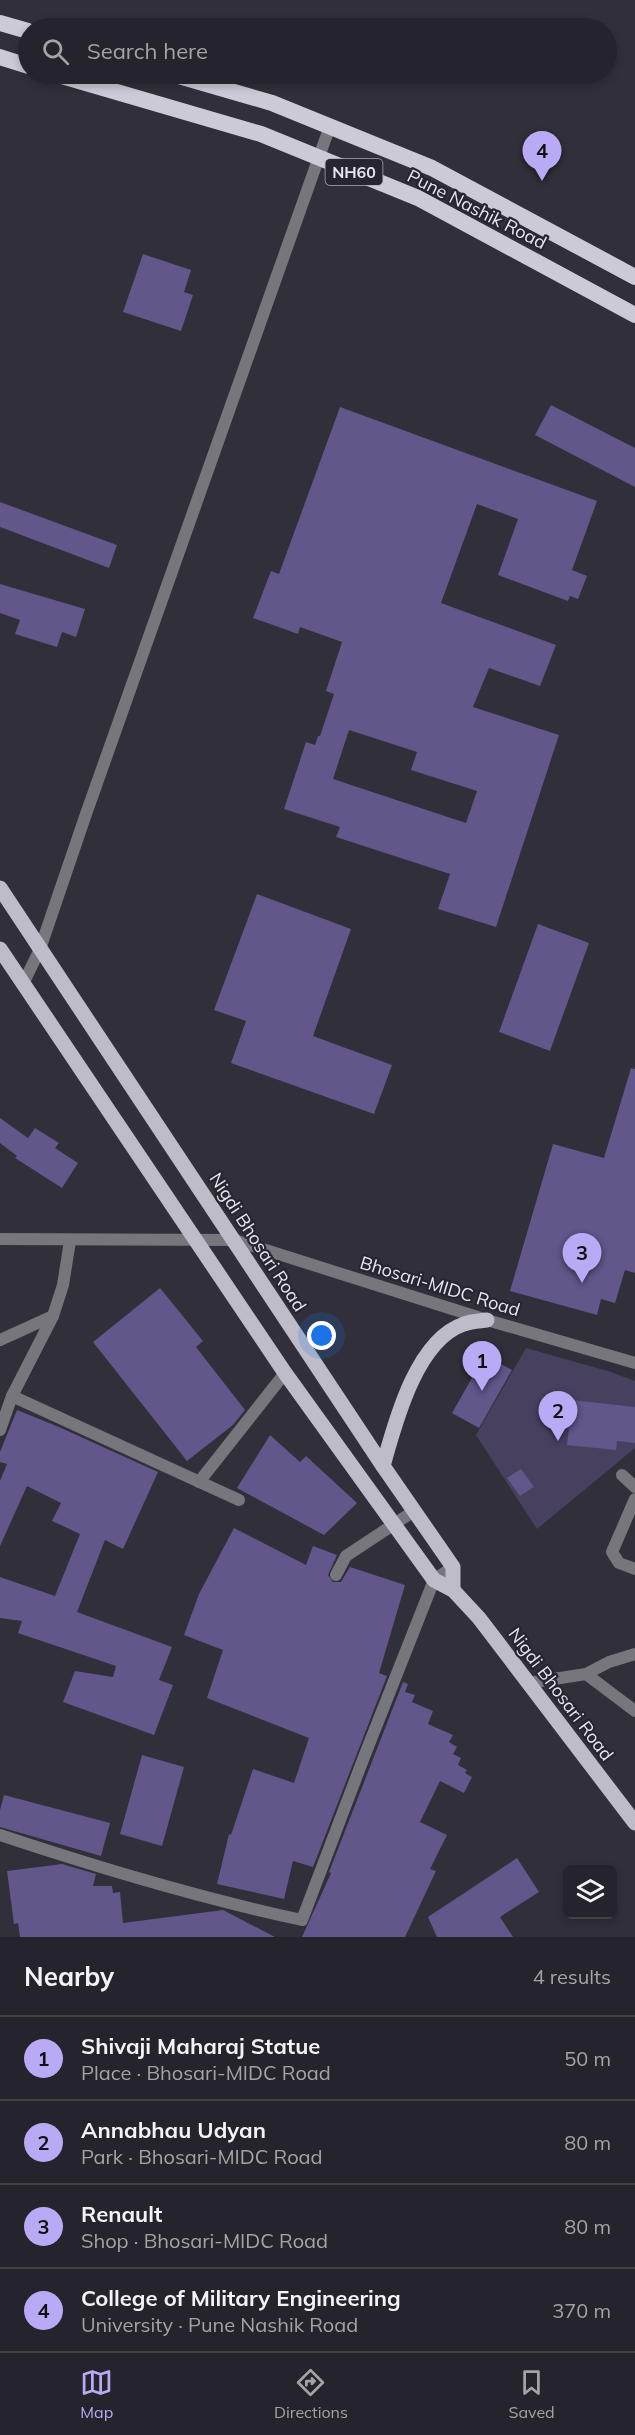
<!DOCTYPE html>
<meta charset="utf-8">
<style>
:root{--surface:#25232b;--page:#2d2b33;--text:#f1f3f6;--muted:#a3a4a9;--line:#424047;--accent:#baaaf6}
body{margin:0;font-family:Mulish,sans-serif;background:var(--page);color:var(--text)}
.controls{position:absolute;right:18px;bottom:18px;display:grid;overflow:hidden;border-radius:9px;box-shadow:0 3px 9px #0003}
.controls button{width:54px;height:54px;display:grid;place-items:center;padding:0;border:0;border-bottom:2px solid var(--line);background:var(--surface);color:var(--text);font:30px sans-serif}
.you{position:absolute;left:322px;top:1336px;width:21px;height:21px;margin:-15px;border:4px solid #fff;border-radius:50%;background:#1a73e8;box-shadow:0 0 0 9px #1a73e833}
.badge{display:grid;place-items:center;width:39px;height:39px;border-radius:50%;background:var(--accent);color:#111;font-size:20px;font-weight:700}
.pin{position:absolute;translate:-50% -50px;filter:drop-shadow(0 2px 3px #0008)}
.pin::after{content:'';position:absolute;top:32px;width:21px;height:18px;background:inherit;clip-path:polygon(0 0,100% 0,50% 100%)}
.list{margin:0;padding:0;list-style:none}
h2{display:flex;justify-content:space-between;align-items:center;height:78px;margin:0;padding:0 24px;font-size:26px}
h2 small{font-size:20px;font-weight:400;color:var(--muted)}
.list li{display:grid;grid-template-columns:39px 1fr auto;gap:18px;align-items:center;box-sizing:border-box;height:84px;padding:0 24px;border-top:2px solid var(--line)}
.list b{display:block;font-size:22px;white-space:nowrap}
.list p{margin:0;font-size:20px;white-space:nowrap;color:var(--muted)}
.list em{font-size:20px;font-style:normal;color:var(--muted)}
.icon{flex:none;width:33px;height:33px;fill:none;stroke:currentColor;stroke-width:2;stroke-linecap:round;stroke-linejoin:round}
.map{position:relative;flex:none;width:635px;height:1937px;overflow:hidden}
.search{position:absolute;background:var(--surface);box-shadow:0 3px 9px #0003;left:18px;right:18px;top:18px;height:66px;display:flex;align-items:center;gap:15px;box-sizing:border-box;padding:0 21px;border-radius:33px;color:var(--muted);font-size:22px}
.sheet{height:414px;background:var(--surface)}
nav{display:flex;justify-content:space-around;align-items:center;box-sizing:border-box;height:84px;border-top:2px solid var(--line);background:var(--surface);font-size:16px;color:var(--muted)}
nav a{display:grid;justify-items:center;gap:3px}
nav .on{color:var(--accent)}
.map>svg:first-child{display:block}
.green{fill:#47415f}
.building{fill:#62568a;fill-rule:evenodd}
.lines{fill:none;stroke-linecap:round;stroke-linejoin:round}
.minor{stroke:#77767c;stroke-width:12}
.tertiary{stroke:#77767c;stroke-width:12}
.primary{stroke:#bebcc8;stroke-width:15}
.trunk{stroke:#cccad7;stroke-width:16}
.labels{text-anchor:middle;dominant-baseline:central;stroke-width:4.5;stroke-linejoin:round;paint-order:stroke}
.shield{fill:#27252f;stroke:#adacb4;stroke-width:1.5}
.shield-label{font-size:16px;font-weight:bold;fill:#e7e6ed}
.street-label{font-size:18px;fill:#e7e6ed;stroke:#27252f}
</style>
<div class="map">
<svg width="635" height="1937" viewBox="0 0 635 1937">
<rect width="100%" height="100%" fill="#312f39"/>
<polygon class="green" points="526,1348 611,1372 635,1381 635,1448 537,1529 476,1435"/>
<g class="building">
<polygon points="143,254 191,270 184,292 193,295 181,331 123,312"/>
<polygon points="551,405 635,448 635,487 535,435"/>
<path d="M340,407L597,501L572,570L587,576L578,599L570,596L568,601L498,575L518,519L477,504L441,603L556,645L540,686L489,668L473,707L559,735L496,927L438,909L450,874L336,837L340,827L284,809L306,742L315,745L318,736H320L334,694L326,691L342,642L300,627L298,634L253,618L271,571L279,574ZM349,730L417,752L411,770L477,791L466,823L333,779Z"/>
<polygon points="0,502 117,545 109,568 0,527"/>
<polygon points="0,584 85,609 76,637 62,632 57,647 15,634 20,620 0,613"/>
<polygon points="257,894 351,929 313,1036 392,1065 374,1114 231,1063 246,1021 214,1010"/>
<polygon points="538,924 589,943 550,1051 499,1032"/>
<polygon points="631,1068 635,1069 635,1273 625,1270 615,1303 601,1299 597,1315 510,1291 553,1144 604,1158"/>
<polygon points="0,1118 28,1138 35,1128 59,1143 55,1148 78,1163 62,1188 15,1158 17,1156 0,1143"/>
<polygon points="160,1288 203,1341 196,1347 245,1410 233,1425 187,1461 93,1342"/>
<polygon points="485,1355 512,1370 479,1428 452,1413"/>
<polygon points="572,1400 635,1407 635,1443 617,1441 616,1450 567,1445"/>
<polygon points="17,1410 59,1427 158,1472 123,1549 105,1540 77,1612 172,1647 159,1680 173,1685 154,1735 63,1702 75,1671 113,1677 116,1666 18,1633 22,1621 0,1618 0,1577 55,1596 80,1534 52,1521 61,1503 27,1486 0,1546 0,1481 7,1464 0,1462 0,1452"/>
<polygon points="270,1435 300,1462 306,1456 357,1503 324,1535 237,1488"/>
<polygon points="521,1469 534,1487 520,1496 507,1478"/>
<polygon points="234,1528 306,1565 313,1546 337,1555 328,1575 333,1582 341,1582 350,1567 405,1585 379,1673 387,1676 313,1867 293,1861 284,1899 217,1884 229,1834 231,1835 253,1769 294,1783 309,1738 207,1698 223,1650 184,1635 199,1594"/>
<polygon points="403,1682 408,1684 405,1692 415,1695 412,1702 433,1711 428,1724 453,1735 449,1742 457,1747 453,1754 461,1758 458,1765 467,1770 465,1773 472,1777 464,1793 440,1781 420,1822 447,1835 430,1869 436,1871 405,1937 302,1937 331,1873 329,1872"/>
<polygon points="142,1755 184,1767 162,1846 120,1834"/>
<polygon points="4,1795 110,1823 101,1856 0,1827 0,1810"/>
<polygon points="517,1858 539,1892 500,1917 513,1937 437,1937 428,1917"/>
<polygon points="62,1864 96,1874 93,1886 112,1886 113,1893 120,1892 123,1923 223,1910 275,1937 20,1937 18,1923 14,1924 7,1871"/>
</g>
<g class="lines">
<g class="minor">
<polyline points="24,982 40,949 86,814 330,126"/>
<polyline points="0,1340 53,1316"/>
<polyline points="12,1396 239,1500"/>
<polyline points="0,1430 12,1396 53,1316 63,1285 70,1241"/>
<polyline points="622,1475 635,1487"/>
<polyline points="199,1482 285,1373"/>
<polyline points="635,1499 612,1552 619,1563 635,1569"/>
<polyline points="336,1575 346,1556 414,1511"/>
<polyline points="586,1674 635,1711"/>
<polyline points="528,1683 586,1674 609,1662 635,1654"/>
<path d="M0,1835C99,1868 199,1898 302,1920L364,1757L434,1580L453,1567"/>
</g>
<polyline class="tertiary" points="0,1239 234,1240 487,1320 635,1363"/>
<g class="primary">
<polyline points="0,888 383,1466 453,1567 453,1590"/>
<polyline points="0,949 285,1373 434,1580 453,1590 479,1618 635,1823"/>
<path d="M383,1466C395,1423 416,1340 464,1324C471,1321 480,1321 487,1320"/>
</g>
<g class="trunk">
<polyline points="0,23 28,31"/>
<polyline points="0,57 28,66"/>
<polyline points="55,74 261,134 418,198 635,315"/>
<polyline points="172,74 272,103 432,168 635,277"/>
</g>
</g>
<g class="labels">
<rect class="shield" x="325.5" y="159" width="57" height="26" rx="4.5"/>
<g class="shield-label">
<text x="354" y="172">NH60</text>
</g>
<g class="street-label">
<text transform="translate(477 209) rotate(27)">Pune Nashik Road</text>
<text transform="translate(258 1242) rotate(57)">Nigdi Bhosari Road</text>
<text transform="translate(440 1286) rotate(17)">Bhosari-MIDC Road</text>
<text transform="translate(561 1694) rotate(53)">Nigdi Bhosari Road</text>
</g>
</g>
</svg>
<div class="controls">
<button><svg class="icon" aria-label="layers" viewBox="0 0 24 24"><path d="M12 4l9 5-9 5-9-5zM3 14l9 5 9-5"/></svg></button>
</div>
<div class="you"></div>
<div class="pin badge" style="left:482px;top:1391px">1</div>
<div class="pin badge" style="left:558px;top:1441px">2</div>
<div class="pin badge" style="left:582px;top:1283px">3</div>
<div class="pin badge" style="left:542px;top:181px">4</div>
<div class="search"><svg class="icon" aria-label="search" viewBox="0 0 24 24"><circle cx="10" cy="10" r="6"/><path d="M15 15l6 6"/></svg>Search here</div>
</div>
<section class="sheet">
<h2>Nearby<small>4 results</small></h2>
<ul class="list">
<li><span class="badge">1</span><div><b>Shivaji Maharaj Statue</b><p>Place · Bhosari-MIDC Road</p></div><em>50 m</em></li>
<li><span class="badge">2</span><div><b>Annabhau Udyan</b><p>Park · Bhosari-MIDC Road</p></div><em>80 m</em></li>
<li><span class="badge">3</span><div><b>Renault</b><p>Shop · Bhosari-MIDC Road</p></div><em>80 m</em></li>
<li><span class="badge">4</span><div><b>College of Military Engineering</b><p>University · Pune Nashik Road</p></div><em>370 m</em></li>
</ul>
</section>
<nav>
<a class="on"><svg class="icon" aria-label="map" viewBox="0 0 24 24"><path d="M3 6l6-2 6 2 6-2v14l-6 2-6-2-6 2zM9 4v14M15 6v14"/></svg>Map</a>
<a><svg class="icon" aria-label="directions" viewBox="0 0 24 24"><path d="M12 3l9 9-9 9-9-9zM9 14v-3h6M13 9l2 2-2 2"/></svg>Directions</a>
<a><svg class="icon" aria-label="saved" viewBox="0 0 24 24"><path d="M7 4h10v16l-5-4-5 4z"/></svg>Saved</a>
</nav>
